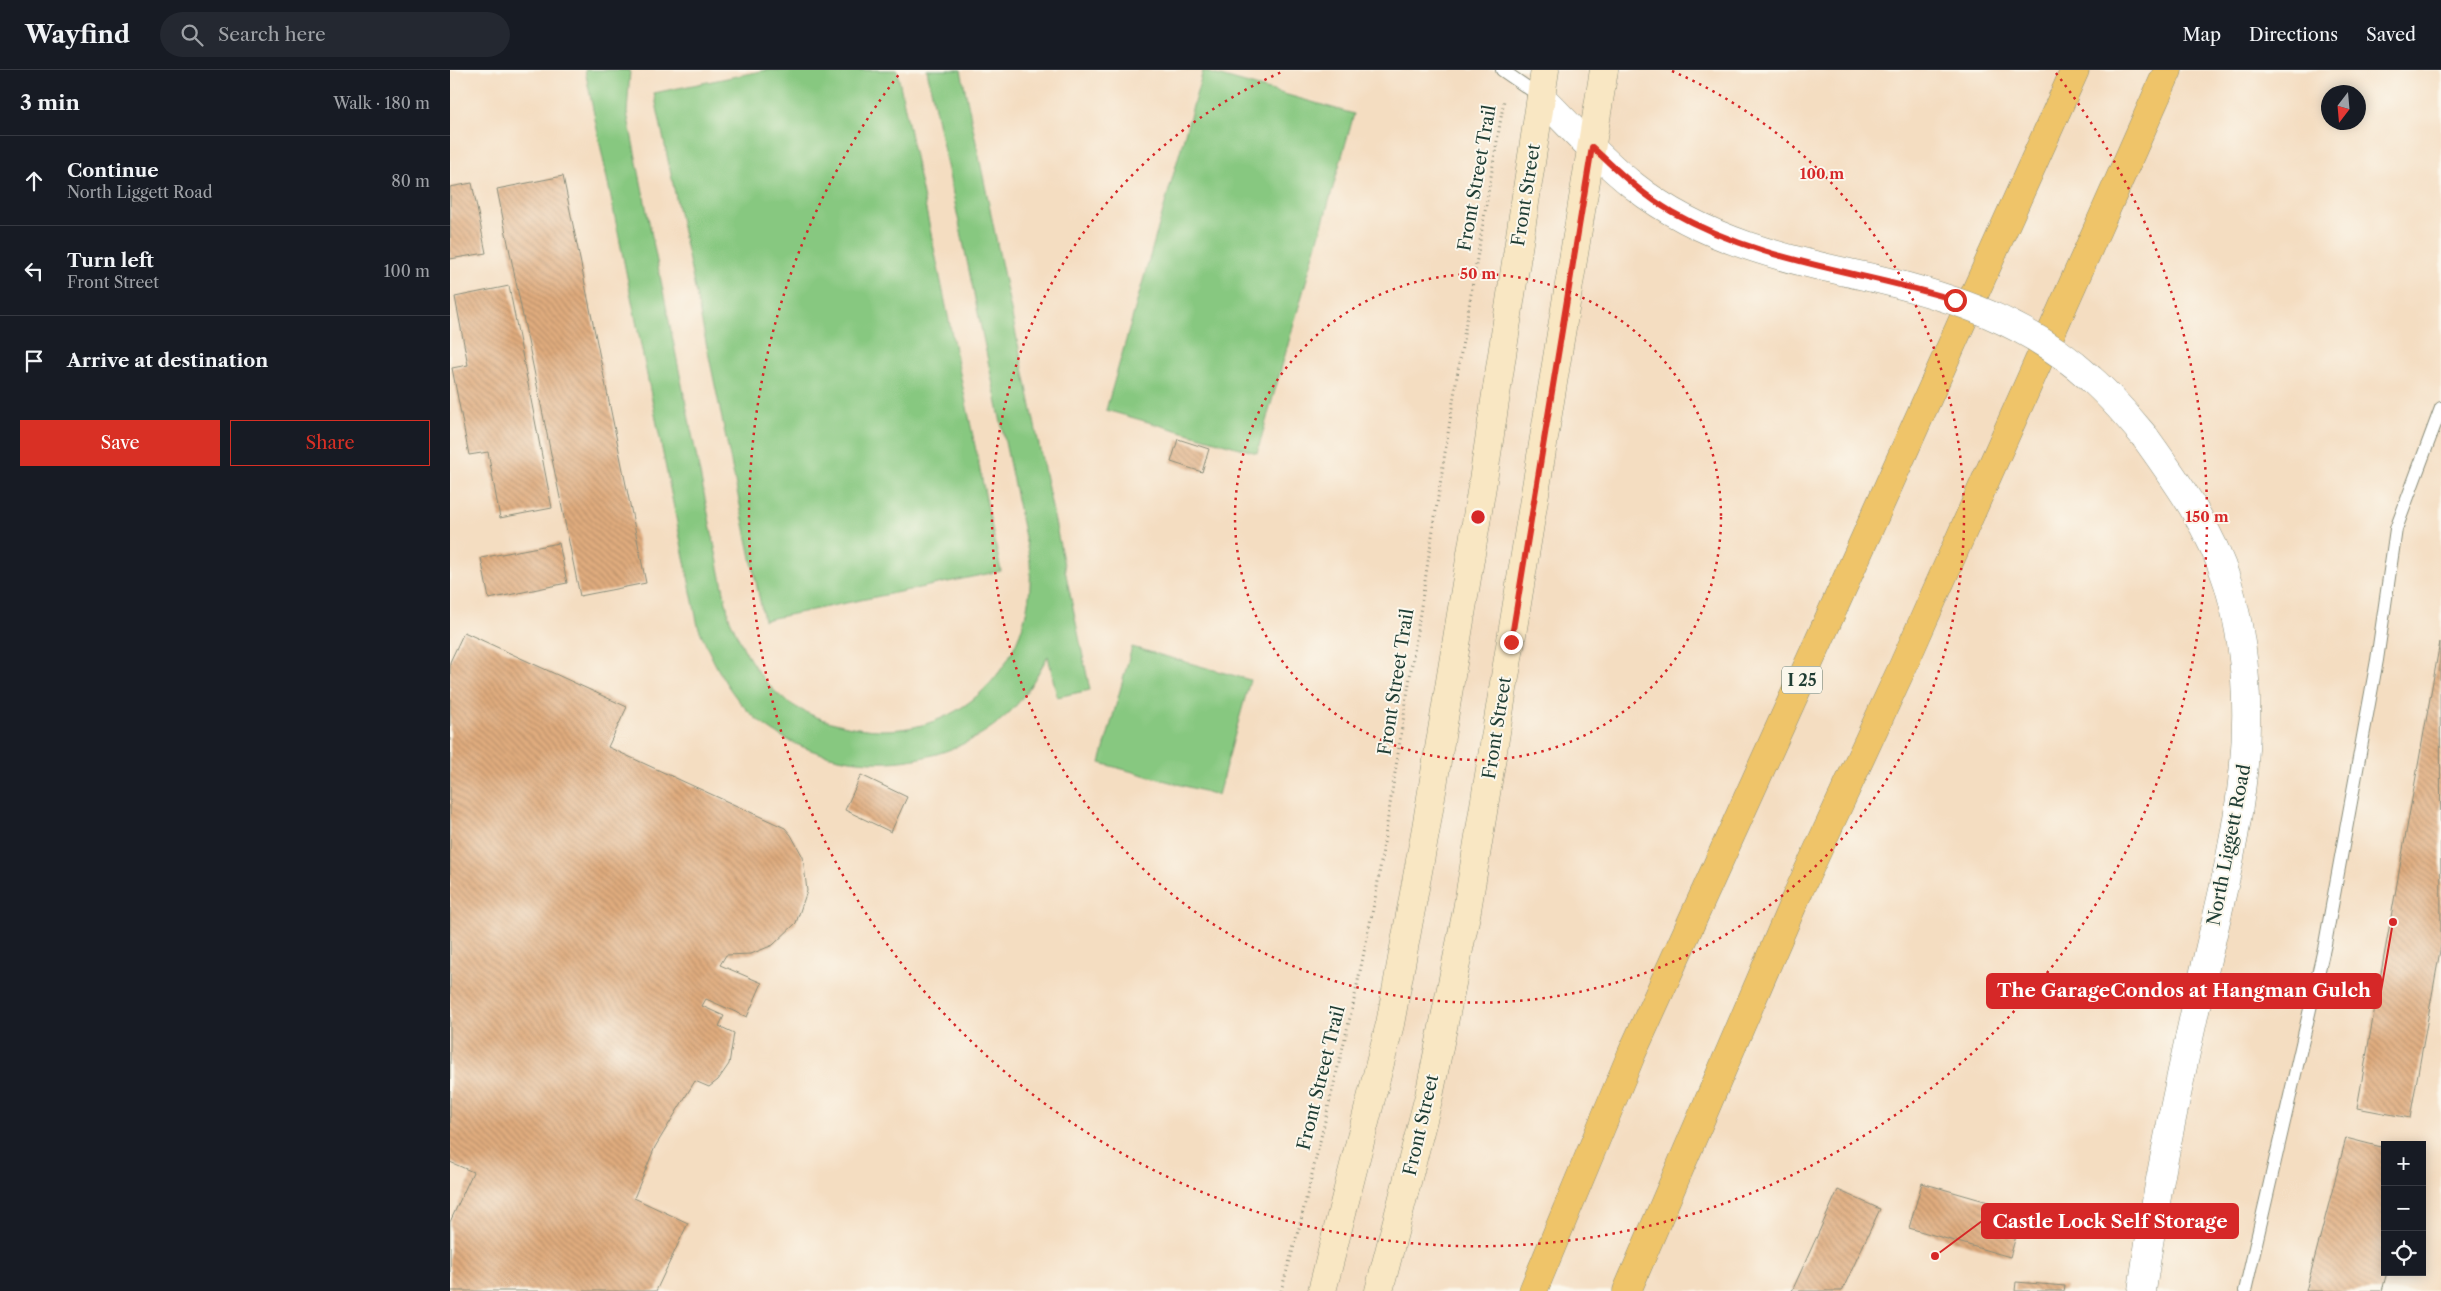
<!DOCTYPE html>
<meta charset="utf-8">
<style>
:root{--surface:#171b24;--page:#242831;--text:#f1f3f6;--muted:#9ea1a6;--line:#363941;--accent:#d93025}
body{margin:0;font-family:"Libre Caslon Text",serif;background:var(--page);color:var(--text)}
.controls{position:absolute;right:15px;bottom:15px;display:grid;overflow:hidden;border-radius:0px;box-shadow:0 2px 12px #0003}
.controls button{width:45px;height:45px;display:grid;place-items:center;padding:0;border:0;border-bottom:1px solid var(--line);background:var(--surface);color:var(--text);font:25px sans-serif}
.compass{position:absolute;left:1871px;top:15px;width:45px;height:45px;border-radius:50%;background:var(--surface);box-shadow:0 2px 12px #0003;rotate:196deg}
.stop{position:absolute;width:15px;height:15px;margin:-11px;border:4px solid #d93025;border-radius:50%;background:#fff}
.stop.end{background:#d93025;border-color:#fff;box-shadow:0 1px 5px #0008}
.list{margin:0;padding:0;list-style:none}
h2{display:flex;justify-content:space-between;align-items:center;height:65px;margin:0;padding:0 20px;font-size:21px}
h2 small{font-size:16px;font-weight:400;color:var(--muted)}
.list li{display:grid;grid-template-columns:32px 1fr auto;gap:15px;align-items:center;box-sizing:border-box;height:90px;padding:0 20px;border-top:1px solid var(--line)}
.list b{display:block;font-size:19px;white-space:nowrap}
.list p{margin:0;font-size:16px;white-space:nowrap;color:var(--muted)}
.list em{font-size:16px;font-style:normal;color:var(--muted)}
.actions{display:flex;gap:10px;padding:15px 20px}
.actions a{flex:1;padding:11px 0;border:1px solid var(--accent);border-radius:0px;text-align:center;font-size:18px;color:var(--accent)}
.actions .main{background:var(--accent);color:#fff}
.icon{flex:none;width:28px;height:28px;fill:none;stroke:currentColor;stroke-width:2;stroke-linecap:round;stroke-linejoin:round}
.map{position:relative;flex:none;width:1991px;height:1221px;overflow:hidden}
header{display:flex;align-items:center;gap:30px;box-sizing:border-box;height:70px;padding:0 25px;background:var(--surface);border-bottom:1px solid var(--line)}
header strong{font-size:24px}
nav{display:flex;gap:28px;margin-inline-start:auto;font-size:18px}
.search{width:350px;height:45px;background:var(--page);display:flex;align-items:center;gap:12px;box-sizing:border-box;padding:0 18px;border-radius:28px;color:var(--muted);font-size:19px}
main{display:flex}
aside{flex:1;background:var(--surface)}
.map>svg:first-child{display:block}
.green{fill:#87c880;stroke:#53825a}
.building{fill:url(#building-back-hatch)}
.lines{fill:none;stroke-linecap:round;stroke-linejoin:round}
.service-casing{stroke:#8a8d7a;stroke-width:14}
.tertiary-casing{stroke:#8a8d7a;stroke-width:29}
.secondary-casing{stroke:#8a8d7a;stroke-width:29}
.motorway-casing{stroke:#8a8d7a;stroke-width:29}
.path{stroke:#8a8d7a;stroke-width:3;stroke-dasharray:1 4;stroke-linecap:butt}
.service{stroke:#fff;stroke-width:12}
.tertiary{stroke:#fff;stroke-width:28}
.secondary{stroke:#f9e7c3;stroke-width:28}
.motorway{stroke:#efc469;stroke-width:28}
.tertiary-bridge-casing{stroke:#8a8d7a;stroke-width:29;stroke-linecap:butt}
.tertiary-bridge{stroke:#fff;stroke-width:28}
.route{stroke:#d93025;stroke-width:6}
.ring{fill:none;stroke:#d62828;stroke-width:2.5;stroke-dasharray:2.5 5}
.labels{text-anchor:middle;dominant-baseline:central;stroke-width:4;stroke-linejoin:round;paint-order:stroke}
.shield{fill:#fbf7ec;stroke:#61756b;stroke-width:1}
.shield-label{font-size:16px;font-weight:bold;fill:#1f3d34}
.street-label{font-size:18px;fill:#1f3d34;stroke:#fbf7ec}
.centre{fill:#d62828;stroke:#fbf7ec;stroke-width:2.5}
.ring-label{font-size:15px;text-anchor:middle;font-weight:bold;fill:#d62828;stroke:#fbf7ec;stroke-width:4;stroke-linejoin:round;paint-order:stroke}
.leader{fill:none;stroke:#d62828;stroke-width:2}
.callout-dot{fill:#d62828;stroke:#fbf7ec;stroke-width:2}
.callout{fill:#d62828;stroke:#d62828;stroke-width:2}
.callout-label{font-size:19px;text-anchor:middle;font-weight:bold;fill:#fff}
</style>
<header>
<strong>Wayfind</strong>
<div class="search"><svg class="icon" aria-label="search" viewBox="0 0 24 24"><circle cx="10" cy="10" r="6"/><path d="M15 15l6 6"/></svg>Search here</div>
<nav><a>Map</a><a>Directions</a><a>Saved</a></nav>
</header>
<main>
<aside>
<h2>3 min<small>Walk · 180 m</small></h2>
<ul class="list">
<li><svg class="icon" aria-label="ahead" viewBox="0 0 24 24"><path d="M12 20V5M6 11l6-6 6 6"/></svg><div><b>Continue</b><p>North Liggett Road</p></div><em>80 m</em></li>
<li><svg class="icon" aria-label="left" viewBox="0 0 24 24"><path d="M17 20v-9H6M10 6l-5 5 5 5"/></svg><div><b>Turn left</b><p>Front Street</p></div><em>100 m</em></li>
<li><svg class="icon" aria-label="arrive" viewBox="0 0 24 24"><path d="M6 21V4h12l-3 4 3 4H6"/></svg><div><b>Arrive at destination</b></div></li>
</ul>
<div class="actions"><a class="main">Save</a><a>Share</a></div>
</aside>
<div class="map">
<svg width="1991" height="1221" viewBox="0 0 1991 1221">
<defs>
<pattern id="building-back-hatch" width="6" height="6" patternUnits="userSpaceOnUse" patternTransform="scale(1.25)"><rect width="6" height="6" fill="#e0ac7e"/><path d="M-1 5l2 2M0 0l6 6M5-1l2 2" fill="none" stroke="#b58d68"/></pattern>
</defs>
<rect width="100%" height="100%" fill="#fbf7ec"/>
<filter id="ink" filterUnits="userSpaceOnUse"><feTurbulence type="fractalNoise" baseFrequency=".02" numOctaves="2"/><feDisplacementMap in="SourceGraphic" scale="10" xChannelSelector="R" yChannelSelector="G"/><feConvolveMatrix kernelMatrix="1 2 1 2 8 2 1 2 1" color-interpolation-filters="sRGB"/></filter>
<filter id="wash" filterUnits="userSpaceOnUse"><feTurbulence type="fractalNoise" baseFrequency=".0096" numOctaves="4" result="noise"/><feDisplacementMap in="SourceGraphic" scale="20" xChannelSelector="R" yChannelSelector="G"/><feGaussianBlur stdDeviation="1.12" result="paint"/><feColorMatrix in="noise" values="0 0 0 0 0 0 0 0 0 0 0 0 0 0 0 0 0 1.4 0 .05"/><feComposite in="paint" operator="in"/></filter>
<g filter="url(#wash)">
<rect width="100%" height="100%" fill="#f4ddc1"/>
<g class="green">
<path d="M135,0H180L177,43L279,547C291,575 306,606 330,626C351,643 376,652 402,657C507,677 587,595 580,491L477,0H511L640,620L607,627L598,586C587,605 577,624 562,640C495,706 381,709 309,651C279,627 262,590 248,556Z"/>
<polygon points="316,0 447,0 551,501 314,550 204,23"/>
<polygon points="753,1 904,44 807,383 656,340"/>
<polygon points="682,577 800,610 768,725 650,693"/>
</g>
<g id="blocks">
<g class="building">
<polygon points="113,106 196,513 130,526 47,119"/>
<polygon points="22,113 36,183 0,189 0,117"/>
<polygon points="59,216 102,438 50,448 38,382 19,385 2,298 18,295 5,227"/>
<polygon points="728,369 759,379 752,402 721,392"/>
<polygon points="109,473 117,513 39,529 31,488"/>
<polygon points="14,562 177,637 158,677 335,758 341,765 353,787 357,821 346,853 323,875 301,884 276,885 270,895 312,913 297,947 256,929 252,936 274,946 269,956 284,963 279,994 268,1010 259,1017 245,1011 205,1077 184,1128 238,1153 206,1221 0,1221 0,1152 23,1102 0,1092 0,592"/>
<polygon points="1990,572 1991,875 1960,1048 1907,1038"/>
<polygon points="411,705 457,727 441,762 395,740"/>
<polygon points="1896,1068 1935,1078 1935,1202 1937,1202 1932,1221 1856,1221"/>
<polygon points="1472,1113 1573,1142 1560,1187 1459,1158"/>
<polygon points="1388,1120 1430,1139 1392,1221 1342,1221"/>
<polygon points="1566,1212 1615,1216 1614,1221 1565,1221"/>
</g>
</g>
</g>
<g filter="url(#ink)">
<use href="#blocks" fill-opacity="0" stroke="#8a8d7a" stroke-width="1"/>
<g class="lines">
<g class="service-casing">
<g id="service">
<polyline points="1052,0 1091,27"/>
<polyline points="1795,1221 1875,874 1927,590 1946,459 1991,338"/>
</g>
</g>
<g class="tertiary-casing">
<g id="tertiary">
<path d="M1091,27C1121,57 1151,90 1184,116C1253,171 1339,190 1423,208"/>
<path d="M1692,1221C1705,1124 1726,1027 1747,932C1779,791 1821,659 1778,514C1761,459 1728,413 1695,367"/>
</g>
</g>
<g class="secondary-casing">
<g id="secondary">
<polyline points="872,1221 940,954 976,758 1034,404 1095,0"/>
<polyline points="929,1221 979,1026 1017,840 1154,0"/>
</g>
</g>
<g class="motorway-casing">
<g id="motorway">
<polyline points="1083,1221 1182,983 1367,575 1625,0"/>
<polyline points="1177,1221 1347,825 1453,596 1718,0"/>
</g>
</g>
<polyline class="path" points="831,1221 849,1158 903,935 926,824 1007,306 1054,30"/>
<use href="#service" class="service"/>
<use href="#tertiary" class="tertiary"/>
<use href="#secondary" class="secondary"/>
<use href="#motorway" class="motorway"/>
<g class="tertiary-bridge-casing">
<path id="tertiary-bridge" d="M1423,208C1503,227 1579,252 1641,309C1661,326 1678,347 1695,367"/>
</g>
<use href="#tertiary-bridge" class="tertiary-bridge"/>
</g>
</g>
<g class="lines" filter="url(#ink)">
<path class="route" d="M1061,572L1142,77C1167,100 1192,125 1222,142C1311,193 1408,200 1505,230"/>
</g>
<g class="ring">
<circle cx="1028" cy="447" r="243"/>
<path d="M1222 1A486 486 0 1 1 834 1"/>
<path d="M1606 3A729 729 0 1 1 450 3"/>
</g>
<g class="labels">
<rect class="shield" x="1332" y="596.5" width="40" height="27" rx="4"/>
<g class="shield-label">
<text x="1352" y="610">I 25</text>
</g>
<g class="street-label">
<text transform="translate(1027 108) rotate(-80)">Front Street Trail</text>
<text transform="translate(1076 125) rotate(-81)">Front Street</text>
<text transform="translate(946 612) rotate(-81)">Front Street Trail</text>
<text transform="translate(1047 658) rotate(-81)">Front Street</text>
<text transform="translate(1779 775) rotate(-79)">North Liggett Road</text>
<text transform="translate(871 1008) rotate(-76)">Front Street Trail</text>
<text transform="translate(971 1055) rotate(-77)">Front Street</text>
</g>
</g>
<circle cx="1028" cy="447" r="8" class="centre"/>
<g class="ring-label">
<text x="1372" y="109">100 m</text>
<text x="1028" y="209">50 m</text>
<text x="1757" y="452">150 m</text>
</g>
<path class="leader" d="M1943 852L1931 921M1485 1186L1532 1151"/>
<g class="callout-dot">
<circle cx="1943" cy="852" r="5"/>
<circle cx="1485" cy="1186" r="5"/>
</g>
<g class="callout">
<rect x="1537" y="904" width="394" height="34" rx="5"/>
<rect x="1532" y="1134" width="256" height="34" rx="5"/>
</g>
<g class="callout-label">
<text x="1734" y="927">The GarageCondos at Hangman Gulch</text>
<text x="1660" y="1158">Castle Lock Self Storage</text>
</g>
</svg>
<div class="controls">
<button>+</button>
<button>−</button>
<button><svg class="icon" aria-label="locate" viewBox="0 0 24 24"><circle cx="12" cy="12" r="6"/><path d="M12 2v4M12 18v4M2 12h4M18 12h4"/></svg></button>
</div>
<svg class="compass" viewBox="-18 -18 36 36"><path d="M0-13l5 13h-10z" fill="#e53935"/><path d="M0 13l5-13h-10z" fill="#9ea1a6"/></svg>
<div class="stop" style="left:1505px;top:230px"></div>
<div class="stop end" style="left:1061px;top:572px"></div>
</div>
</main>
